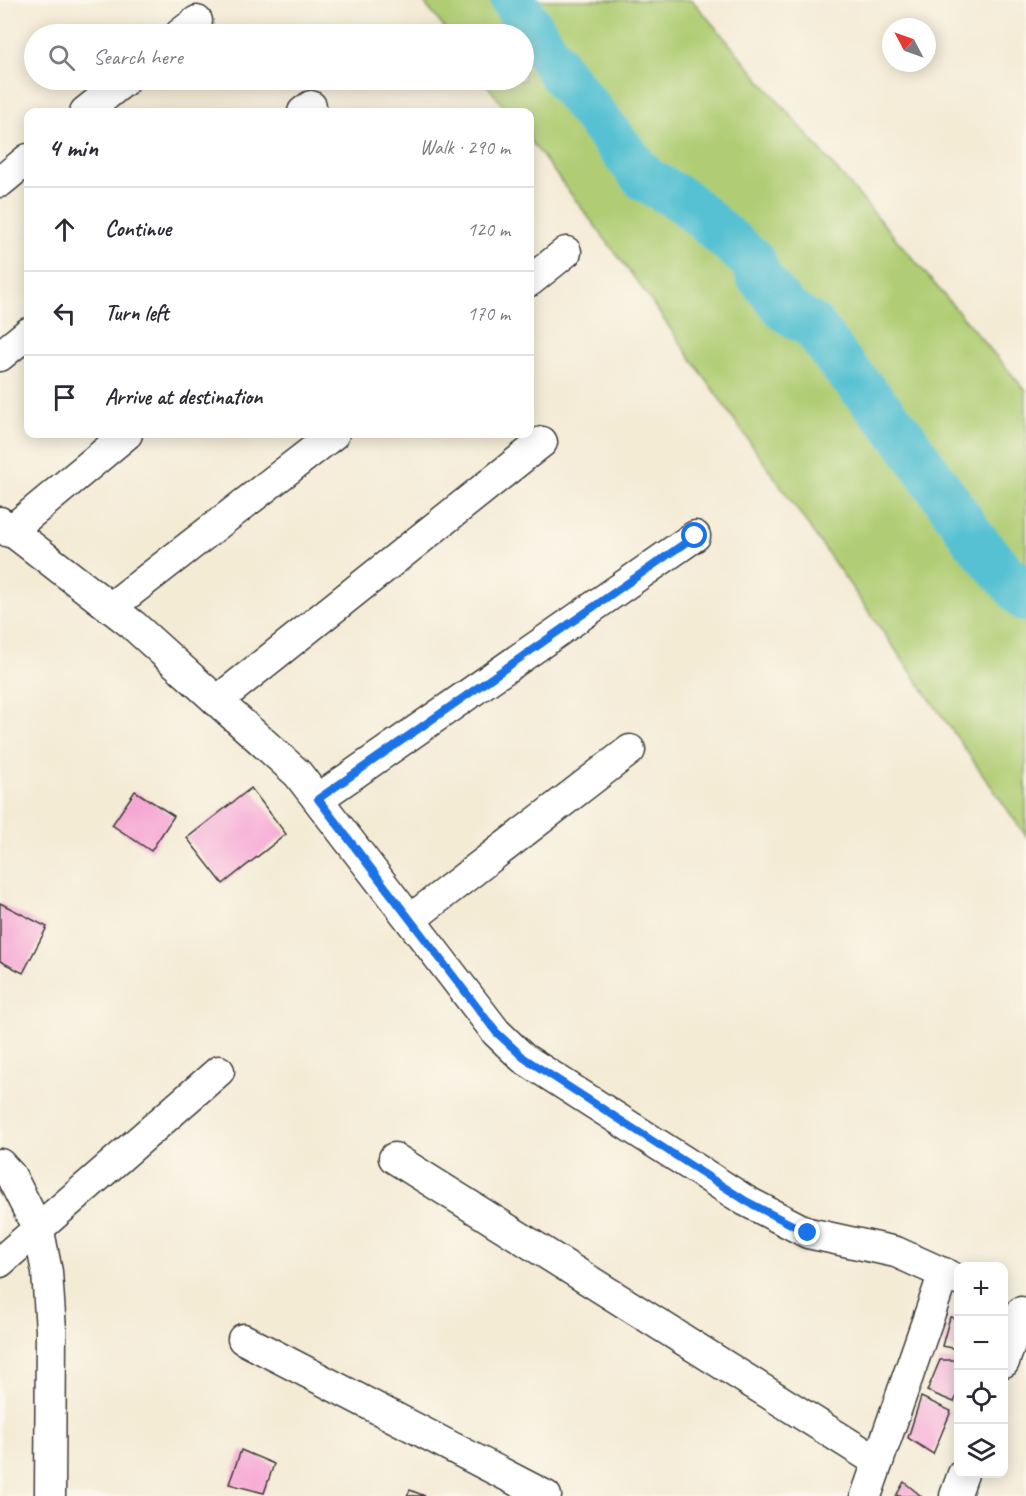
<!DOCTYPE html>
<meta charset="utf-8">
<style>
:root{--surface:#fff;--page:#f7f7f7;--text:#2b2b33;--muted:#7c7c81;--line:#e1e1e2}
body{margin:0;font-family:Caveat,sans-serif;background:var(--page);color:var(--text)}
.controls{position:absolute;right:18px;bottom:18px;display:grid;overflow:hidden;border-radius:12px;box-shadow:0 3px 15px #0003}
.controls button{width:54px;height:54px;display:grid;place-items:center;padding:0;border:0;border-bottom:2px solid var(--line);background:var(--surface);color:var(--text);font:30px sans-serif}
.compass{position:absolute;left:882px;top:18px;width:54px;height:54px;border-radius:50%;background:var(--surface);box-shadow:0 3px 15px #0003;rotate:311deg}
.stop{position:absolute;width:18px;height:18px;margin:-14px;border:4px solid #1a73e8;border-radius:50%;background:#fff}
.stop.end{background:#1a73e8;border-color:#fff;box-shadow:0 2px 6px #0008}
.list{margin:0;padding:0;list-style:none}
h2{display:flex;justify-content:space-between;align-items:center;height:78px;margin:0;padding:0 24px;font-size:26px}
h2 small{font-size:20px;font-weight:400;color:var(--muted)}
.list li{display:grid;grid-template-columns:39px 1fr auto;gap:18px;align-items:center;box-sizing:border-box;height:84px;padding:0 24px;border-top:2px solid var(--line)}
.list b{display:block;font-size:22px;white-space:nowrap}
.list em{font-size:20px;font-style:normal;color:var(--muted)}
.icon{flex:none;width:33px;height:33px;fill:none;stroke:currentColor;stroke-width:2;stroke-linecap:round;stroke-linejoin:round}
.map{position:relative;flex:none;width:1026px;height:1496px;overflow:hidden}
.search{position:absolute;background:var(--surface);box-shadow:0 3px 15px #0003;left:24px;top:24px;width:510px;height:66px;display:flex;align-items:center;gap:15px;box-sizing:border-box;padding:0 21px;border-radius:33px;color:var(--muted);font-size:22px}
.panel{position:absolute;background:var(--surface);box-shadow:0 3px 15px #0003;left:24px;top:108px;width:510px;height:330px;border-radius:12px}
.map>svg:first-child{display:block}
.green{fill:#b0cd74;stroke:#667448;stroke-width:1.5}
.lines{fill:none;stroke-linecap:round;stroke-linejoin:round}
.river{stroke:#57c1d2;stroke-width:46}
.building{fill:#f6a8d4}
.street-casing{stroke:#3c3b38;stroke-width:33}
.street{stroke:#fff;stroke-width:30}
.route{stroke:#1a73e8;stroke-width:8}
</style>
<div class="map">
<svg width="1026" height="1496" viewBox="0 0 1026 1496">
<rect width="100%" height="100%" fill="#fbf7ec"/>
<filter id="ink" filterUnits="userSpaceOnUse"><feTurbulence type="fractalNoise" baseFrequency=".0167" numOctaves="2"/><feDisplacementMap in="SourceGraphic" scale="12" xChannelSelector="R" yChannelSelector="G"/><feConvolveMatrix kernelMatrix="1 2 1 2 8 2 1 2 1" color-interpolation-filters="sRGB"/></filter>
<filter id="wash" filterUnits="userSpaceOnUse"><feTurbulence type="fractalNoise" baseFrequency=".008" numOctaves="4" result="noise"/><feDisplacementMap in="SourceGraphic" scale="24" xChannelSelector="R" yChannelSelector="G"/><feGaussianBlur stdDeviation="1.35" result="paint"/><feColorMatrix in="noise" values="0 0 0 0 0 0 0 0 0 0 0 0 0 0 0 0 0 1.4 0 .05"/><feComposite in="paint" operator="in"/></filter>
<g filter="url(#wash)">
<rect width="100%" height="100%" fill="#f4ebd5"/>
<polygon class="green" points="422,0 692,0 1026,391 1026,836 639,284 530,140 530,112 508,112 483,80 524,80 524,34 449,34"/>
<g class="lines">
<polyline class="river" points="513,0 559,71 645,179 684,201 753,261 758,275 786,310 813,326 841,364 903,436 974,539 1026,599"/>
</g>
<g id="blocks">
<g class="building">
<polygon points="251,788 286,834 223,884 187,838"/>
<polygon points="135,791 174,816 151,851 112,825"/>
<polygon points="0,903 47,927 23,973 0,961"/>
<polygon points="950,1317 958,1319 958,1349 942,1346"/>
<polygon points="940,1360 958,1360 958,1394 954,1402 927,1391"/>
<polygon points="921,1397 951,1411 933,1454 908,1438"/>
<polygon points="241,1450 274,1464 264,1493 229,1484"/>
<polygon points="904,1482 921,1496 896,1496"/>
<polygon points="410,1490 425,1496 407,1496"/>
</g>
</g>
</g>
<g filter="url(#ink)">
<use href="#blocks" fill-opacity="0" stroke="#3c3b38" stroke-width="1.5"/>
<g class="lines">
<g class="street-casing">
<g id="street">
<polyline points="180,34 197,21"/>
<polyline points="85,112 125,80"/>
<polyline points="303,112 311,106"/>
<polyline points="0,182 28,159"/>
<polyline points="530,281 566,252"/>
<polyline points="0,356 28,333"/>
<polyline points="0,522 133,625 298,774 496,1032 523,1058 746,1201 808,1233 896,1252 958,1280"/>
<polyline points="9,532 127,434"/>
<polyline points="110,608 334,434"/>
<polyline points="217,701 542,442"/>
<polyline points="318,799 695,536"/>
<polyline points="411,919 630,750"/>
<polyline points="394,1158 878,1462"/>
<polyline points="0,1164 11,1176 39,1231 47,1272 51,1330 50,1496"/>
<polyline points="0,1262 219,1071"/>
<polyline points="243,1339 546,1496"/>
<polyline points="1004,1362 1021,1312"/>
<polyline points="866,1496 944,1273"/>
<polyline points="955,1496 963,1474"/>
</g>
</g>
<use href="#street" class="street"/>
</g>
</g>
<g class="lines" filter="url(#ink)">
<polyline class="route" points="695,536 318,799 496,1032 524,1058 746,1201 808,1233"/>
</g>
</svg>
<div class="controls">
<button>+</button>
<button>−</button>
<button><svg class="icon" aria-label="locate" viewBox="0 0 24 24"><circle cx="12" cy="12" r="6"/><path d="M12 2v4M12 18v4M2 12h4M18 12h4"/></svg></button>
<button><svg class="icon" aria-label="layers" viewBox="0 0 24 24"><path d="M12 4l9 5-9 5-9-5zM3 14l9 5 9-5"/></svg></button>
</div>
<svg class="compass" viewBox="-18 -18 36 36"><path d="M0-13l5 13h-10z" fill="#e53935"/><path d="M0 13l5-13h-10z" fill="#7c7c81"/></svg>
<div class="stop" style="left:695px;top:536px"></div>
<div class="stop end" style="left:808px;top:1233px"></div>
<div class="search"><svg class="icon" aria-label="search" viewBox="0 0 24 24"><circle cx="10" cy="10" r="6"/><path d="M15 15l6 6"/></svg>Search here</div>
<section class="panel">
<h2>4 min<small>Walk · 290 m</small></h2>
<ul class="list">
<li><svg class="icon" aria-label="ahead" viewBox="0 0 24 24"><path d="M12 20V5M6 11l6-6 6 6"/></svg><div><b>Continue</b></div><em>120 m</em></li>
<li><svg class="icon" aria-label="left" viewBox="0 0 24 24"><path d="M17 20v-9H6M10 6l-5 5 5 5"/></svg><div><b>Turn left</b></div><em>170 m</em></li>
<li><svg class="icon" aria-label="arrive" viewBox="0 0 24 24"><path d="M6 21V4h12l-3 4 3 4H6"/></svg><div><b>Arrive at destination</b></div></li>
</ul>
</section>
</div>
